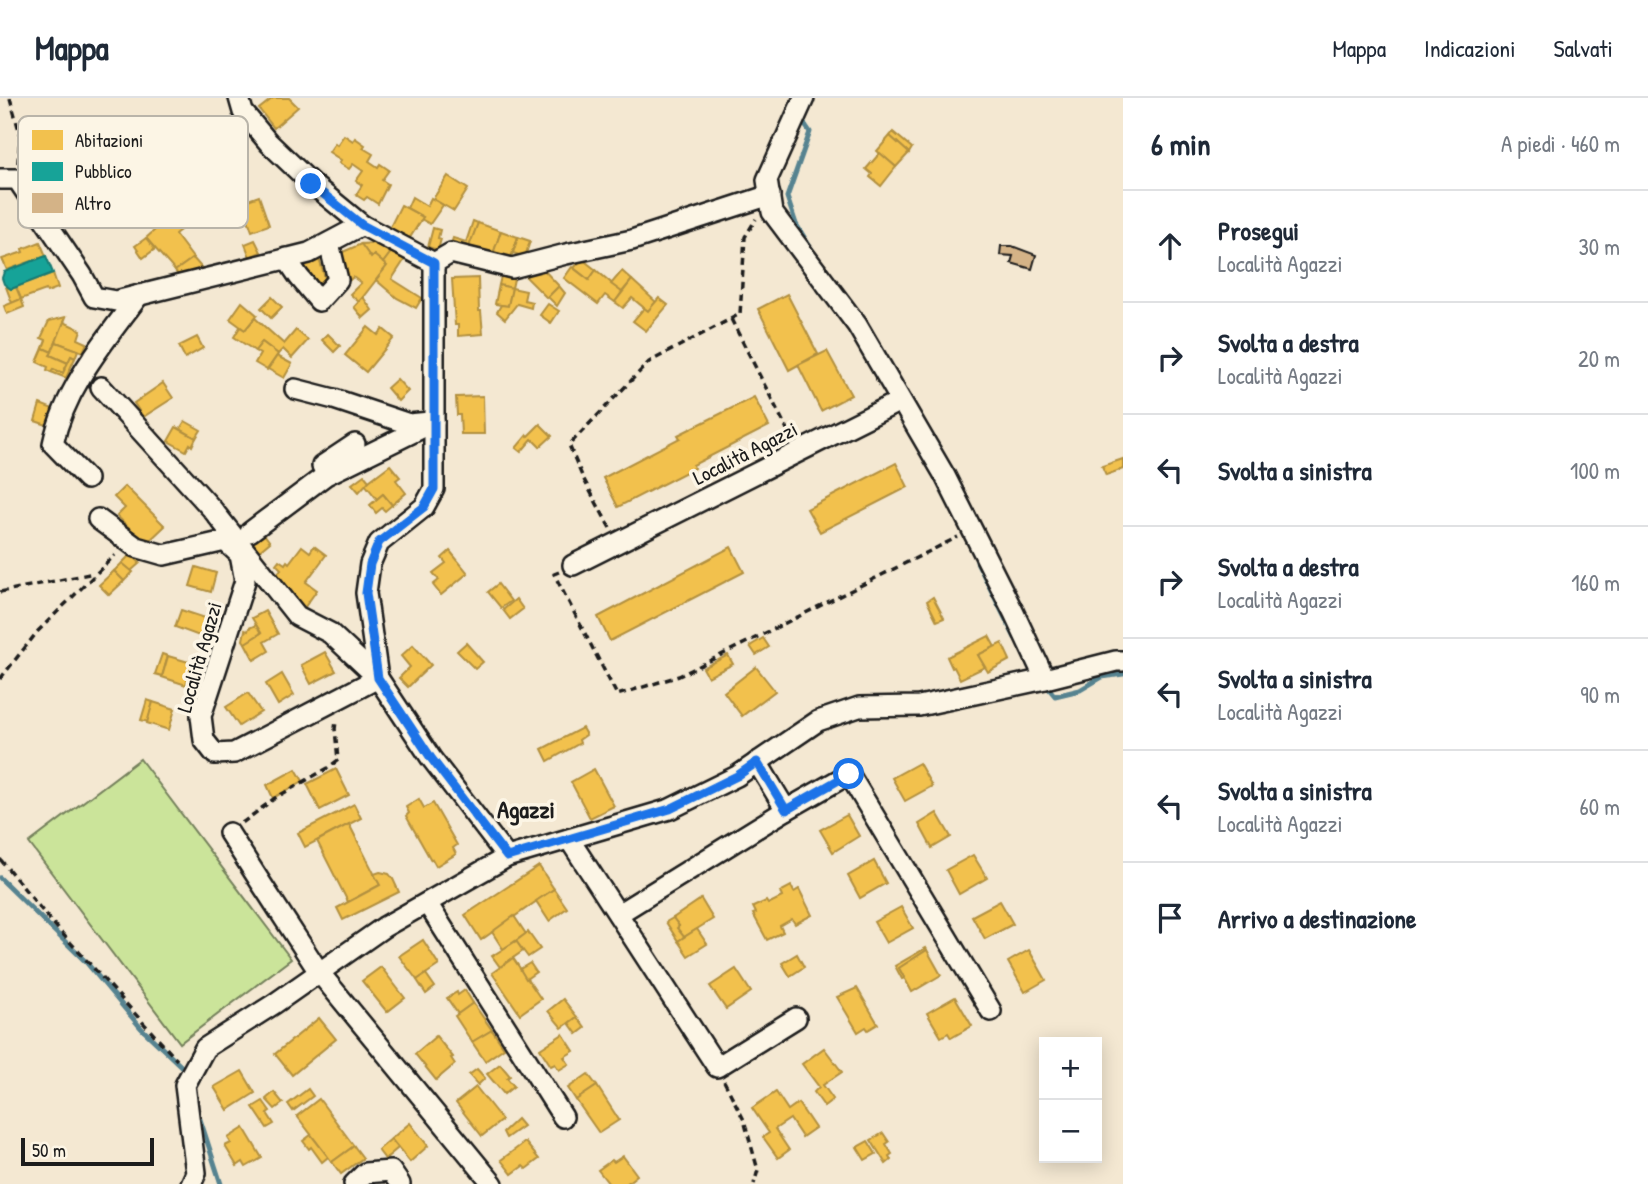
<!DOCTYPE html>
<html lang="it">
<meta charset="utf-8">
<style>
:root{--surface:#fff;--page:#f6f6f7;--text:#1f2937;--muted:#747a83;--line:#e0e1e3}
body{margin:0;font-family:"Patrick Hand",sans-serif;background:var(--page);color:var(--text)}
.controls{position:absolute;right:21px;bottom:21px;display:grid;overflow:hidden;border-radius:0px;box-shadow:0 4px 18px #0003}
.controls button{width:63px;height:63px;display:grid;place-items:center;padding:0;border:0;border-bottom:2px solid var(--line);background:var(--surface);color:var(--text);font:35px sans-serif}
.scale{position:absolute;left:21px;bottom:18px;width:133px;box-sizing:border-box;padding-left:7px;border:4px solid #1c1c1c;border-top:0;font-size:19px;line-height:24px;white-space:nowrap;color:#1c1c1c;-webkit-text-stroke:5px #fcf5e5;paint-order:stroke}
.stop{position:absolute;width:21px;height:21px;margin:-16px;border:5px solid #1a73e8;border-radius:50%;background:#fff}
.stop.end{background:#1a73e8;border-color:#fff;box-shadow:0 2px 7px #0008}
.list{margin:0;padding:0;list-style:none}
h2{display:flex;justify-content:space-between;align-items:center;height:91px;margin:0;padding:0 28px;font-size:30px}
h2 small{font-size:23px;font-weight:400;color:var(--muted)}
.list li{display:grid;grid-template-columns:46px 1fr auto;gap:21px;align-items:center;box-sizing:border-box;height:112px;padding:0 28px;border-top:2px solid var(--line)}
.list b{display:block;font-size:26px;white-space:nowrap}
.list p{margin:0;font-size:23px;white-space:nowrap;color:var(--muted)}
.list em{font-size:23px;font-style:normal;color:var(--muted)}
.icon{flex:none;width:38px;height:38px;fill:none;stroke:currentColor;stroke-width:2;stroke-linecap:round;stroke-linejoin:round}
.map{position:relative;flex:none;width:1123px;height:1086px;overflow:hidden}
header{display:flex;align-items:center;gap:42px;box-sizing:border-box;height:98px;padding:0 35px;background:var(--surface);border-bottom:2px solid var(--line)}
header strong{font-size:33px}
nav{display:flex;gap:38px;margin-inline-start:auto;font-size:24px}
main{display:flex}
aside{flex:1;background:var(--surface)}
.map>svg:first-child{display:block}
.green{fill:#cbe49a;stroke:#74805b;stroke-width:2}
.homes{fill:#f2c14e;stroke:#b2903f;stroke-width:2}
.public{fill:#17a398;stroke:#187a73;stroke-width:2}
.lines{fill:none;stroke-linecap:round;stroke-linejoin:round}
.stream{stroke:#568390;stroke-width:5}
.building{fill:#d4b387;stroke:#1c1c1c;stroke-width:2}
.minor-casing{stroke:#1c1c1c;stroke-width:24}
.path{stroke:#1c1c1c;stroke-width:3.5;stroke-dasharray:7 5;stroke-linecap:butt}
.minor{stroke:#fcf5e5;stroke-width:19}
.route{stroke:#1a73e8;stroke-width:9}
.labels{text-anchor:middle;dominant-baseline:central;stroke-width:7;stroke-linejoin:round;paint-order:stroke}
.street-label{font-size:21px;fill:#1c1c1c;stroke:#fcf5e5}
.quarter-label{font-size:24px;font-weight:bold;fill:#1c1c1c;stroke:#fcf5e5}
.key{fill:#fcf5e5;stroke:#b9b4a9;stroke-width:2}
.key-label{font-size:19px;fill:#1c1c1c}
</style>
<header>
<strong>Mappa</strong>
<nav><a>Mappa</a><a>Indicazioni</a><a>Salvati</a></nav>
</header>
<main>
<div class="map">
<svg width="1123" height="1086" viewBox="0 0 1123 1086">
<rect width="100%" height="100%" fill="#f4e8d2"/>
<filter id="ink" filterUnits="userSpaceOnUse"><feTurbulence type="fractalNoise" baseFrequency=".0143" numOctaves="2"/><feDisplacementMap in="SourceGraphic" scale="14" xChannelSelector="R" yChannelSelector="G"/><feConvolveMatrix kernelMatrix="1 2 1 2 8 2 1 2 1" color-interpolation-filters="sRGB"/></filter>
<g filter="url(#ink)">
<polygon class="green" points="140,661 291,861 180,945 29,745"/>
<g class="homes">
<polygon points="273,0 289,0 298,9 274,30 259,11"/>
<polygon points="893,34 912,50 909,55 890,38"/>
<polygon points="344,37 353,43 355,40 365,47 363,50 373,56 369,63 378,69 380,66 389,72 382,82 388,86 378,106 367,99 364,102 356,97 362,87 356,83 363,73 353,66 349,71 339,65 341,62 329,54 335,45 337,47"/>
<polygon points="890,38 909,55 896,69 877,53"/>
<polygon points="880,55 896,69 881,88 870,79 872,76 866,71"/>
<polygon points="448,78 468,91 454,113 433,101"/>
<polygon points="259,98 269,127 252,133 242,104"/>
<polygon points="412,99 427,108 431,100 443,107 430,126 421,121 423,119 407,110"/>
<polygon points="173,103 182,116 189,111 196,120 175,136 193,160 175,173 146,140 156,131 149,121"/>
<polygon points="401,107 423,119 406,146 386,137"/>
<polygon points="473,123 478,125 467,155 450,149 453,140 466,144"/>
<polygon points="478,125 501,133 491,162 467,154"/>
<polygon points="433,130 440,132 438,140 441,141 438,152 428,149"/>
<polygon points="501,133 518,139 508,168 491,162"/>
<polygon points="518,139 530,143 525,159 513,155"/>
<polygon points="146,140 155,151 143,160 135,148"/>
<polygon points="255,142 261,154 250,159 245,146"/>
<polygon points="40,144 46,158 7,172 2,161 23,154 22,151"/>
<polygon points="376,145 392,153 383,165 374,157 371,160 361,146"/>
<polygon points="361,146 371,160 374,157 387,168 359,204 350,196 361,185 353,179 350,182 343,176 346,171 336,157"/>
<polygon points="392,153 405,161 392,181 422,200 416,210 397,200 376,182 387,168 383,165"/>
<polygon points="193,160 201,169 182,182 175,173"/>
<polygon points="319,161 326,183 316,192 298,167"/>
<polygon points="582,161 596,172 589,182 574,170"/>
<polygon points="540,168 559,188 547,200 526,179 531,172"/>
<polygon points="572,169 589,182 596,172 622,194 615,204 605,197 598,206 564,180"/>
<polygon points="622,173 632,182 622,194 611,186"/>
<polygon points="53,175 58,190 47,194 46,192 21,201 16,189"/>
<polygon points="501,178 514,181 512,190 499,187"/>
<polygon points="478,180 479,213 481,213 483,236 458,238 458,227 455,227 452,181"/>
<polygon points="632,182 656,204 648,213 632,200 623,210 615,204"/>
<polygon points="499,187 512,190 508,208 495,206"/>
<polygon points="559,188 565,195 557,208 548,199"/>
<polygon points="6,189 11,191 16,189 21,201 12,205"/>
<polygon points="512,190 526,193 524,202 532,204 531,210 517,206 505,221 497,214 501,207 508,208"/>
<polygon points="787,196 818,256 789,272 758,211"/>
<polygon points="272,199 282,209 271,220 261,210"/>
<polygon points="363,199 372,212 363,220 354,209"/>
<polygon points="659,200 668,207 646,233 633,223 644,210 648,213"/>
<polygon points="21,201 24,209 7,216 4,208"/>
<polygon points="242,204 257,217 245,232 230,221"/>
<polygon points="548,206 559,213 551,225 540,217"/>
<polygon points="66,219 52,254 43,250 46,242 41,240 49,223"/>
<polygon points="255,220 284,246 296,232 308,242 292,260 283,251 278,256 262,244 255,253 234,239 240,229 245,232"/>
<polygon points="64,224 81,232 78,241 87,245 83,254 56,244"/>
<polygon points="368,229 378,237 383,231 394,240 366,274 345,257"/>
<polygon points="328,236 340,248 334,254 322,242"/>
<polygon points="197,239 203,250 185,260 179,248"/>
<polygon points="56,244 78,252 75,260 71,258 68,265 50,257"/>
<polygon points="262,244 278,256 267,272 255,265 260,256 255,253"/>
<polygon points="43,250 52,254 50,257 68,265 63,275 53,271 51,274 47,272 48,269 37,264"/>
<polygon points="827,253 851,297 821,313 798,267"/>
<polygon points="71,258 75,260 66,280 51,274 53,271 63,275"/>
<polygon points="277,258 292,266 284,280 268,271"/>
<polygon points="397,281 408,293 398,303 387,290"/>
<polygon points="163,285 173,300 143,319 134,305"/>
<polygon points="483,298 484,336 461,336 460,317 457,317 456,299"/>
<polygon points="754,299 769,328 693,367 694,370 618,409 603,380 680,340 678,337"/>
<polygon points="40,306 53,311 47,327 35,323"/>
<polygon points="185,323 201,332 196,340 180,331"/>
<polygon points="540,326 552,338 540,349 532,341 521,354 516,350 527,337 528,338"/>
<polygon points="176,329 196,340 192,348 190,346 186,353 168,343"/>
<polygon points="1123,361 1123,371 1106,377 1102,368"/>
<polygon points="896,365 908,389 820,434 807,411"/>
<polygon points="390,367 400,379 396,382 406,395 392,407 383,396 377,401 365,386"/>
<polygon points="364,377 369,383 359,394 352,386"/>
<polygon points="125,388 165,428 146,446 117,418 125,410 114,399"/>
<polygon points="383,396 392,407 385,413 382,410 376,415 370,407"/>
<polygon points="264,436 270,444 257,455 250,447"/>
<polygon points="302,448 310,454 314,448 326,457 306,484 317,492 302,513 273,481 281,471 276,466 279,462 285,466 287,463 289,465"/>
<polygon points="731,449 744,474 610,543 598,519"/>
<polygon points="450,453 468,475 441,497 433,487 439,482 433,475 446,465 442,460"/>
<polygon points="131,456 140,465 131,473 122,465"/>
<polygon points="122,465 133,474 124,483 114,473"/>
<polygon points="196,469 216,475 211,494 190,488"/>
<polygon points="114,473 124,483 109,497 99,487"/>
<polygon points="498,486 511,503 501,510 488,494"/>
<polygon points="933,499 944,520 937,523 927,503"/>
<polygon points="516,501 523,511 510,521 503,512"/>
<polygon points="181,512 208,521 202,539 175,529"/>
<polygon points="265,513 278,536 264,544 269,553 254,562 245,545 261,535 252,520"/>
<polygon points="256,527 261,535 245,545 243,542 245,532 248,533 249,530"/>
<polygon points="989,538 995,549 978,557 985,569 960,581 954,569 952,570 947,559"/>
<polygon points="763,540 769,549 756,557 750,548"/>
<polygon points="466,545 483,564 475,571 457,553"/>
<polygon points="1002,545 1010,562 988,574 978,557"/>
<polygon points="413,547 431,567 408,589 399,580 410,569 401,558"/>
<polygon points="325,554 336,573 311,586 301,567"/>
<polygon points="162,556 168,558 162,578 155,576"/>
<polygon points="728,557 733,566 708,579 703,570"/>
<polygon points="168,558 192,565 186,587 162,579"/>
<polygon points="756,569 775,593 742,618 724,594"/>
<polygon points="282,576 294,597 278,607 266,586"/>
<polygon points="248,595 261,614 239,628 226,609"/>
<polygon points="147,602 153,604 148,624 141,622"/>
<polygon points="153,604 175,611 169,632 147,625"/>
<polygon points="582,630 586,637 579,642 580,645 548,663 542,651"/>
<polygon points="919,665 932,688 905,703 892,680"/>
<polygon points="296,671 303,683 273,700 267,687"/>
<polygon points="336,671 349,697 320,712 307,686"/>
<polygon points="594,671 614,708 590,720 571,684"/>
<polygon points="419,701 424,710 433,705 457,747 453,750 456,756 436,768 432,761 431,762 406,718 409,715 406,709"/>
<polygon points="354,706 361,720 305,749 298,735"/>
<polygon points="937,715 951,739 932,750 919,726"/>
<polygon points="847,717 859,738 833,754 820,732"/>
<polygon points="349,726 380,787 348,804 317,743"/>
<polygon points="973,757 987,780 959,796 946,772"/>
<polygon points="874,763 886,785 860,800 848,778"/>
<polygon points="539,768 554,791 481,842 465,817"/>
<polygon points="380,774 389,776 393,781 399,794 343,822 337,810 380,787 374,776"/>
<polygon points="791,788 794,794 799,791 812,817 795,826 792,821 780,828 783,834 767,842 753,816 756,815 753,809 766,803 768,806 782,799 780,794"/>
<polygon points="554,791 567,810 549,823 536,803"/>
<polygon points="701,801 713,821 684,839 677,830 679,828 673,820"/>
<polygon points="1000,803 1013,826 985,841 972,818"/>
<polygon points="901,809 913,830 886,845 874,824"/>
<polygon points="514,818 526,836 503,851 492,834"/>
<polygon points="673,820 679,828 677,830 684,839 678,843 666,824"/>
<polygon points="697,831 707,846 688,858 678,843"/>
<polygon points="528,834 540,851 528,859 516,843"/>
<polygon points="423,842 439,867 417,882 399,858"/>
<polygon points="516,843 523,853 500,869 492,858"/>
<polygon points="926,850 927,852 899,870 905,880 902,881 895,868"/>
<polygon points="927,852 941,877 912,894 899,870"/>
<polygon points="1029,852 1046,882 1025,894 1008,864"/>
<polygon points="797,856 804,869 790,878 782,865"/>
<polygon points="513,860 541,901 520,916 492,875"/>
<polygon points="530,865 536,874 526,881 520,871"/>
<polygon points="381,869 405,900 387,914 362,883"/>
<polygon points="736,871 751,894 726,911 710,888"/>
<polygon points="426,876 435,889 426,896 417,882"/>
<polygon points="857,890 878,926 868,932 866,929 858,934 837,899"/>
<polygon points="465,892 473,905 458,916 447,900 457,894 458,897"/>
<polygon points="955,899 972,928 951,940 948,935 941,939 927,915"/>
<polygon points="563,901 577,919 562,930 548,913"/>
<polygon points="473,905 492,932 472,944 455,918"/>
<polygon points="577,919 585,930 577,936 569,925"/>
<polygon points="319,920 336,941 292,977 275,956"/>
<polygon points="492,932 504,950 485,963 472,944"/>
<polygon points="563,936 574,953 564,959 569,966 559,972 555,966 551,968 540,951"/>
<polygon points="436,938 453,959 451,960 455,966 436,982 415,956"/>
<polygon points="824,950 842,974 823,987 833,1001 824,1008 814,994 819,989 802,966"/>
<polygon points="500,966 510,978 507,980 514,988 504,996 487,976"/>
<polygon points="477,971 485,980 478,987 469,977"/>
<polygon points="242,973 255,995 228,1012 214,989"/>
<polygon points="588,976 597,988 576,1002 568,990"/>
<polygon points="597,988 619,1022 599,1035 576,1002"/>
<polygon points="476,989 502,1022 482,1038 456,1005"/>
<polygon points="308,991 313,998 293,1013 288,1006"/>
<polygon points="274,994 283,1005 275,1011 266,1001"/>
<polygon points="776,994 788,1012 798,1005 815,1030 802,1039 790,1021 775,1031 789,1052 778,1060 763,1039 769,1035 752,1010"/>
<polygon points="319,1001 354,1048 332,1064 297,1018"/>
<polygon points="263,1003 270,1013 267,1015 274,1026 267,1030 253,1009"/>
<polygon points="517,1021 523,1028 506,1040 503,1034"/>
<polygon points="410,1025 428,1048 410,1064 391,1041"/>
<polygon points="244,1030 262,1060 246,1069 243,1064 237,1068 225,1048 231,1045 228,1040"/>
<polygon points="883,1035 889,1044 886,1046 892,1056 889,1058 891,1062 886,1066 871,1042"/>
<polygon points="311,1037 328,1059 322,1064 311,1049 309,1051 303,1043"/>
<polygon points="391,1041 398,1050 385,1061 378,1052"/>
<polygon points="868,1043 876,1056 865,1062 857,1049"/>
<polygon points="525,1044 539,1061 526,1071 523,1068 512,1076 501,1062"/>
<polygon points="354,1048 363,1060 341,1076 332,1064"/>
<polygon points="623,1058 637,1077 626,1086 609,1086 598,1072 612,1062 614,1064"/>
</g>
<polygon class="public" points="46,158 53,175 11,191 4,186 2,180 4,174"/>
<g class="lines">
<g class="stream">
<polyline points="801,21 810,34 787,99 796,126 812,152"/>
<polyline points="977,464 1015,540"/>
<polyline points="1045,586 1055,598 1080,592 1102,579 1123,576"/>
<polyline points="0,780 86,864 141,930 183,970 185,976"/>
<polyline points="197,1012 221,1086"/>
</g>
</g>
<polygon class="building" points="1001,148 1012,148 1036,157 1032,171 1011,165 1013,158 1000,157"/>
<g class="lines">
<g class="minor-casing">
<g id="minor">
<polyline points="239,0 243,14 269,45 311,85 362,127 434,165 451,155 512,170 566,156 632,142 770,97"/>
<polyline points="804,0 767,82 772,114 857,227 945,378 1014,515 1045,581"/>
<polyline points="0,81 17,81 82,177 94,199 116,203 309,155 362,127"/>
<polyline points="286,160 299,179 319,203 338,182 329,145"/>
<polyline points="434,165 434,391 424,409 379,445 370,466 366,495 378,580 431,660 507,759"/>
<polyline points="295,291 334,301 409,326 430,324"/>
<polyline points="322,368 355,346"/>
<path d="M87,381L53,346C65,289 105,243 139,197"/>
<polyline points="98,421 136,449 164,457 225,443 240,457 245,483 201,618 204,642 215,656 234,655 378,580 330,535 297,518 212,411 101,289"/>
<polyline points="250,434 326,377 434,324"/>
<polyline points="573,467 900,303"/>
<polyline points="757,664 786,712 849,676 991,913"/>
<polyline points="229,735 261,785 319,874 493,1086"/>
<polyline points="569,741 717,969 796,920"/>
<polyline points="427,805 563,1019"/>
<polyline points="618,816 786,712"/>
<polyline points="191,1086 196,1075 185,987 205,950 274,906 384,829 507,759 670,711 737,678 818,623 859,609 919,608 1045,581 1116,563 1123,563"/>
<polyline points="354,1086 365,1075 391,1073 400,1086"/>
</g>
</g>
<g class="path">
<polyline points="10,0 20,36 18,65"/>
<polyline points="731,221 790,337"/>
<polyline points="610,430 582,378 569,347 649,264 740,216 745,139 756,121"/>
<polyline points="559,474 554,476 617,597 679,578 958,439"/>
<polyline points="0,494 94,475"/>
<polyline points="0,581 38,533 115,457"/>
<polyline points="242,725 275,700 328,670 338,662 335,631 336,623"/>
<polyline points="0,761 50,822 177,962"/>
<polyline points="724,983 744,1022 758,1072 754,1086"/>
</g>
<use href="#minor" class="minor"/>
</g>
</g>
<g class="lines" filter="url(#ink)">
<polyline class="route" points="311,86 362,127 434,165 434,391 424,409 379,444 370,466 366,495 378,580 431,660 507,759 670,711 737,678 757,664 786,712 849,676"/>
</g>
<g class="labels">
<g class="street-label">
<text transform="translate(745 355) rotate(-27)">Località Agazzi</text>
<text transform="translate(199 559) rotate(-74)">Località Agazzi</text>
</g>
<g class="quarter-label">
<text x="526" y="711">Agazzi</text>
</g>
</g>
<rect x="18" y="18" width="230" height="112" rx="10" class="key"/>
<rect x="32" y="32" width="31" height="20" fill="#f2c14e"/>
<rect x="32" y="64" width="31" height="19" fill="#17a398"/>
<rect x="32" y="95" width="31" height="20" fill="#d4b387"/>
<g class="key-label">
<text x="75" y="49">Abitazioni</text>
<text x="75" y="80">Pubblico</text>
<text x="75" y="112">Altro</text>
</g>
</svg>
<div class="controls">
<button>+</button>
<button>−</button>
</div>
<div class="scale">50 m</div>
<div class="stop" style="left:849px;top:676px"></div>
<div class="stop end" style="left:311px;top:86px"></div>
</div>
<aside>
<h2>6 min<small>A piedi · 460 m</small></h2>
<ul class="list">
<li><svg class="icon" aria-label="ahead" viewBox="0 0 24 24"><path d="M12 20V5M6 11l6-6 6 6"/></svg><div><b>Prosegui</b><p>Località Agazzi</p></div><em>30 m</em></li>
<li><svg class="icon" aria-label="right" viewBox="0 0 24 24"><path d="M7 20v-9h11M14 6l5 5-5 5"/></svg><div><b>Svolta a destra</b><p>Località Agazzi</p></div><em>20 m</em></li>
<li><svg class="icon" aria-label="left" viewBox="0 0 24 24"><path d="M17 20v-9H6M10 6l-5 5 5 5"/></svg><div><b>Svolta a sinistra</b></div><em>100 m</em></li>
<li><svg class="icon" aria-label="right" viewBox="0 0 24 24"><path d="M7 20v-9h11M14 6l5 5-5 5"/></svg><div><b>Svolta a destra</b><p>Località Agazzi</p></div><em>160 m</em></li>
<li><svg class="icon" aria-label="left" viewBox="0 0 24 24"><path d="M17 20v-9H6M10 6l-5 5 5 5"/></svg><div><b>Svolta a sinistra</b><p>Località Agazzi</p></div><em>90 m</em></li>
<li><svg class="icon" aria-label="left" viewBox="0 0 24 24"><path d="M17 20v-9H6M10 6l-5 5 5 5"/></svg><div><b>Svolta a sinistra</b><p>Località Agazzi</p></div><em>60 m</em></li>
<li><svg class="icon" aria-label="arrive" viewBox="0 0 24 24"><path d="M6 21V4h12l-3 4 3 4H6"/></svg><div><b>Arrivo a destinazione</b></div></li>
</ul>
</aside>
</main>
